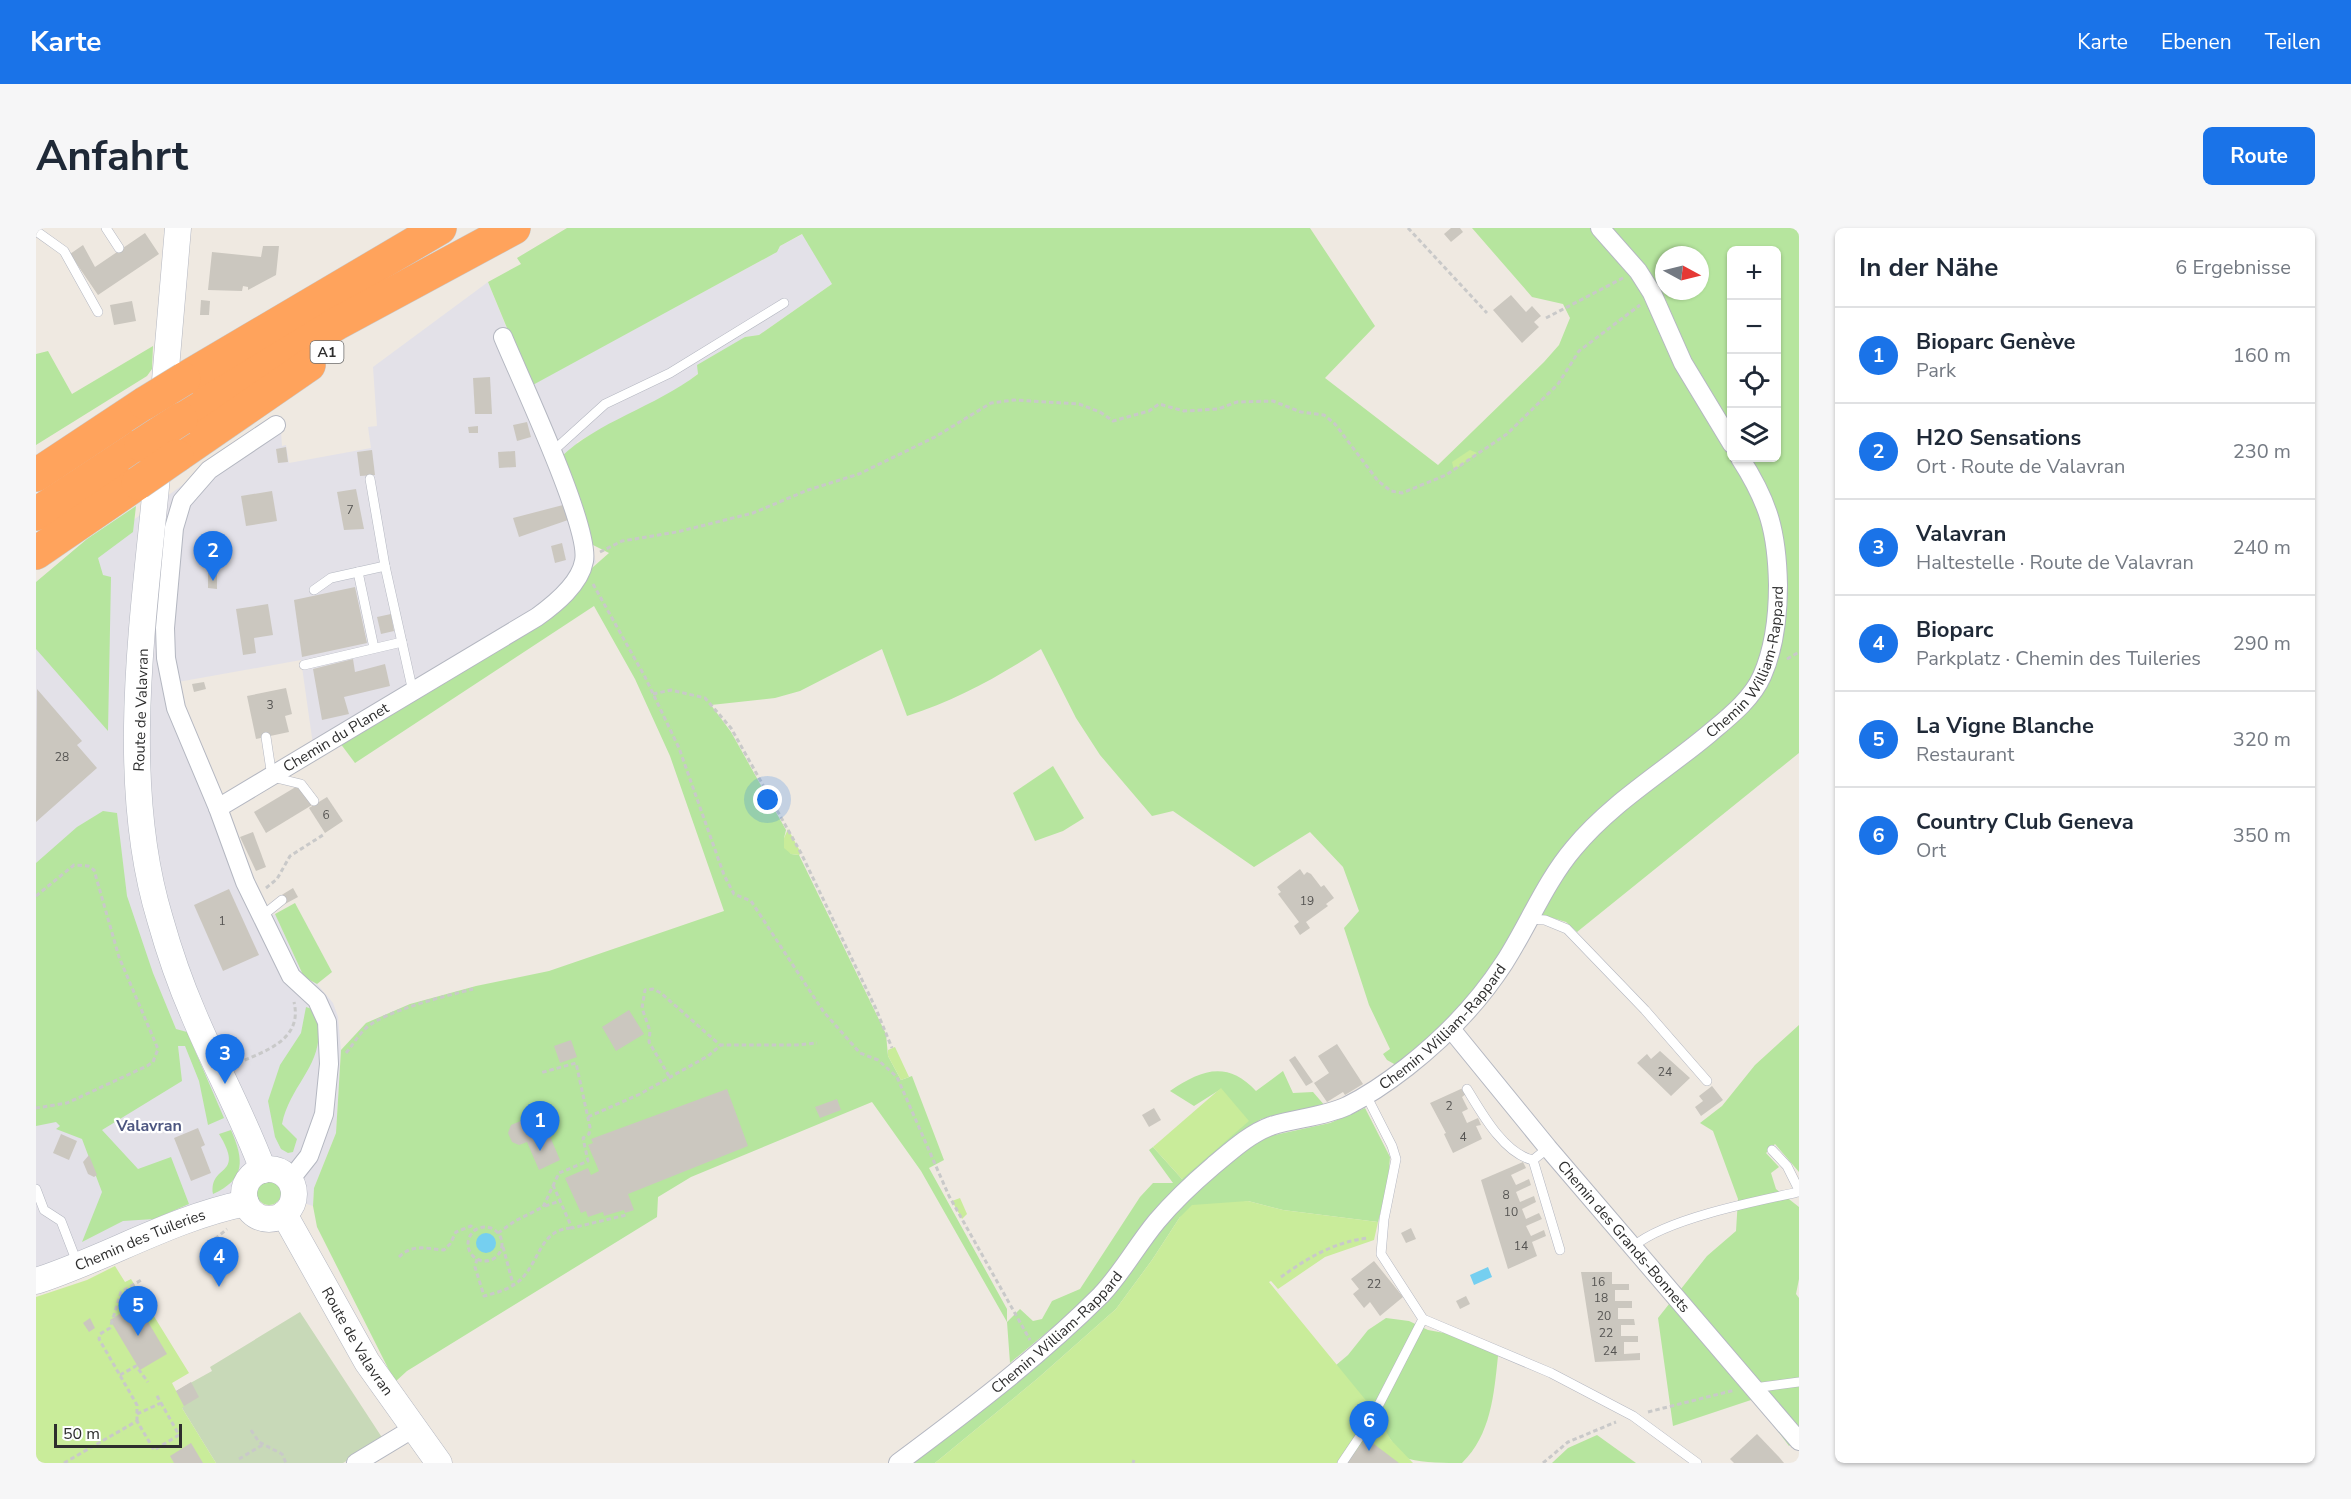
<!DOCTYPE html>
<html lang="de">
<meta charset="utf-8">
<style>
:root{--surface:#fff;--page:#f6f6f7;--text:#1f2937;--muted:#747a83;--line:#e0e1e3;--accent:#1a73e8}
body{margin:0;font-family:"Nunito Sans",sans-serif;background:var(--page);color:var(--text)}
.controls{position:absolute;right:18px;top:18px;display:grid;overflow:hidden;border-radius:9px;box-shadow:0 2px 4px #0004}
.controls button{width:54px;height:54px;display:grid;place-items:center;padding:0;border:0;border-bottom:2px solid var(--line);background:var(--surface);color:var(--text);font:30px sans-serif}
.compass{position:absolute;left:1619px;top:18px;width:54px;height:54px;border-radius:50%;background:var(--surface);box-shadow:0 2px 4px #0004;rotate:97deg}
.scale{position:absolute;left:18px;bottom:15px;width:128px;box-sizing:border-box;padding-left:6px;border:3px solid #2e2e2e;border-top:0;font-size:16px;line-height:21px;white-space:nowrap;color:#2e2e2e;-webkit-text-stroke:4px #fff;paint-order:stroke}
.you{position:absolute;left:732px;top:572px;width:21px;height:21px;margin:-15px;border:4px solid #fff;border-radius:50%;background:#1a73e8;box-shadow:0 0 0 9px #1a73e833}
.badge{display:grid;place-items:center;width:39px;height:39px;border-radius:50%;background:var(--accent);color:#fff;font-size:20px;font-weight:700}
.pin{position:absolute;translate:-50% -50px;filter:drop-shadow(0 2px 3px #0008)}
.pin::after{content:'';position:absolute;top:32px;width:21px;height:18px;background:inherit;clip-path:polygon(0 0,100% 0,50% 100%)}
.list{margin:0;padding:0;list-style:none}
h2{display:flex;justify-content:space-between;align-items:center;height:78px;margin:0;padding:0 24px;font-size:26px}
h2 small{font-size:20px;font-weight:400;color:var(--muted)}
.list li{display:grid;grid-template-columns:39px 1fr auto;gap:18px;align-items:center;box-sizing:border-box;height:96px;padding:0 24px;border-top:2px solid var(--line)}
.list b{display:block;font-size:22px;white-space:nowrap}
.list p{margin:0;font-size:20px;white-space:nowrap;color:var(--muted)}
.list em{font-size:20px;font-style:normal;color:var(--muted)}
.icon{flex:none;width:33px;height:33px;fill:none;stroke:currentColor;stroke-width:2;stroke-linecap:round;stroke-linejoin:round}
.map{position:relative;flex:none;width:1763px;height:1235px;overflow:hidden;border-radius:9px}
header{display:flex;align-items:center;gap:36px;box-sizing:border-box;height:84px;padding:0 30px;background:var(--accent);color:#fff}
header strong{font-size:28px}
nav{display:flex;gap:33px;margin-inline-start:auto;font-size:21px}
.intro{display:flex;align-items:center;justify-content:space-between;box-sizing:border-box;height:144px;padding:0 36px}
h1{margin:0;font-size:42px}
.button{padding:15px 27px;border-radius:9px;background:var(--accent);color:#fff;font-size:21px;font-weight:700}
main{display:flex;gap:36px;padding:0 36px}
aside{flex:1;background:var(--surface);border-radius:9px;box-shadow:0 2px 4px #0004}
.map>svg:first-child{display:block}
.industrial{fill:#e3e1e8}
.green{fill:#b6e59e;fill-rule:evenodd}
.cemetery{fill:#c8d9b8}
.pitch{fill:#c9ec9a}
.water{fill:#75cff0}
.building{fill:#cbc7bf}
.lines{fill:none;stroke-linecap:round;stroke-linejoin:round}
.lane-casing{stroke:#b4b7c1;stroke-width:10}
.street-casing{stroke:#b4b7c1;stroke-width:20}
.secondary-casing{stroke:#b4b7c1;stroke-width:27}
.highway-casing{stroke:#c9c9c9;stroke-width:34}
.path{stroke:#c9c9c9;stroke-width:3;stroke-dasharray:4.5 3;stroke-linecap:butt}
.lane{stroke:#fff;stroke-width:9}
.street{stroke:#fff;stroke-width:18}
.secondary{stroke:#fff;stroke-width:26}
.highway{stroke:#ffa35c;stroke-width:33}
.highway-bridge-casing{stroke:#c9c9c9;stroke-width:34;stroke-linecap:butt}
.highway-bridge{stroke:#ffa35c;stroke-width:33}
.labels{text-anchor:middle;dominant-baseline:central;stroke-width:4.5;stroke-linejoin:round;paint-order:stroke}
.number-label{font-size:12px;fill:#555452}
.shield{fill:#fff;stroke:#6d6d6d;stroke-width:1.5}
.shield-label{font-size:14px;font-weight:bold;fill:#2e2e2e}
.street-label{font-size:15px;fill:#2e2e2e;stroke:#fff}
.neighbourhood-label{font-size:16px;font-weight:bold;fill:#4d5680;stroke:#fff}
</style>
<header>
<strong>Karte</strong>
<nav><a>Karte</a><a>Ebenen</a><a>Teilen</a></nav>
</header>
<div class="intro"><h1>Anfahrt</h1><a class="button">Route</a></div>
<main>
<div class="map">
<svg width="1763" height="1235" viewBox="0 0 1763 1235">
<rect width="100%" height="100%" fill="#efe9e1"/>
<polygon class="industrial" points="767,6 796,56 723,107 709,109 641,162 541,214 553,315 560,334 534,367 278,524 265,432 142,454 144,470 217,655 235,688 239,686 268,749 281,756 297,775 302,789 305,822 300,905 278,960 277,978 235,965 0,1053 0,361 244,188 246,218 250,217 253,235 335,220 332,199 341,198 337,139 452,54 494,158 741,24 744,18"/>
<g class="green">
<path d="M531,0H1274L1339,98L1289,150L1402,237L1508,134L1523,117L1534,90L1527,76L1496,69L1436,0H1763V525L1541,704L1530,694L1493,683L1432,775L1360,837L1351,832L1347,826L1354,821L1333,777L1308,700L1323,683L1307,639L1274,604L1218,639L1137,583L1116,588L1064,527L1040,490L1005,421C962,449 921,472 871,488L846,421L764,463L739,470L675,477L695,504L750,602L748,610L755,626L763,627L850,806L852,828L865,852L876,848L908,932L893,940L971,1081V1094L984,1081L997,1093L1006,1091L1016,1073L1044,1061L1104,969L1117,955H1137L1113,922L1117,919L1146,951L1185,861L1158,878L1134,863C1165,842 1191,832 1220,863L1247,843L1257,865L1277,864L1290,879L1225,891L1199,910L1077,1043L1039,1081L974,1135L971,1094L885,943L836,874L655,949L622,969L621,989L371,1143L359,1154L281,999L277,978L278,960L300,905L305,822L330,795L374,776L440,758L513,743L688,683L634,528L599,451L558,378L319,535L304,515L548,347L573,325L553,315L524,230C562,193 619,179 662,146L661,137L709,109L723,107L796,56L766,6L744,18L741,24L495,158L452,54L485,36L481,30ZM1696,22H1740V230H1696ZM1628,27H1664V63H1628Z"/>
<polygon points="117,118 116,141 111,148 0,217 0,126 12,123 36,166"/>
<polygon points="100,278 97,304 62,330 67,347 75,349 72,503 0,421 0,354 51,311"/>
<polygon points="1017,538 1048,590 1027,603 999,613 977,565"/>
<polygon points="67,583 81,585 91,668 117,745 140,801 151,804 188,890 172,897 163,853 149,818 142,818 146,853 66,902 102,941 135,929 153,976 118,991 87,993 46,1014 66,964 46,911 20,901 24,898 20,894 0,898 0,635 41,599"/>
<polygon points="259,675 296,744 281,756 268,749 239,686"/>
<path d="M270,779L279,782C295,834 255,852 246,896L261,911L257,924L252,925L245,921L239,909L232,873L244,837L265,805Z"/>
<polygon points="1763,797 1763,944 1739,916 1730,925 1743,939 1735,945 1740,961 1763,979 1763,1051 1760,1066 1763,1070 1763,1209 1753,1218 1718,1171 1637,1198 1622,1090 1671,1028 1700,1003 1702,971 1677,903 1664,895 1686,878 1719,837"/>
<polygon points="1329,880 1354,929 1352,955 1342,994 1247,982 1212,973 1144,989 1116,1032 1080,1081 1001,1151 899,1235 871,1235 986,1149 1126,997 1159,965 1213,918 1229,909 1294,895"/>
<path d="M195,902C208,932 210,951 177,966C173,935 210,950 183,906Z"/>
<circle cx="233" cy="965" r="12"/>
<path d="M1350,1090L1373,1093L1392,1102L1419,1107L1462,1128C1458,1166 1455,1207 1426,1235C1411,1235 1387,1235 1373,1231C1359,1224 1345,1195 1337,1181L1147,1235L1293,1143L1312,1127L1332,1102Z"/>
<polygon points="1561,1207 1600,1235 1516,1235 1532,1220"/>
</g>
<polygon class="cemetery" points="264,1084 347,1211 307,1235 180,1235 146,1180 140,1163 176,1143 174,1139"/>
<g class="pitch">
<polygon points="1434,222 1441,225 1418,242 1416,234"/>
<polygon points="752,601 765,625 763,627 755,626 748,620 748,610"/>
<polygon points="859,819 873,849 865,852 852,828 852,822"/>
<polygon points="1185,860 1213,893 1146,951 1117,919"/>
<polygon points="924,970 931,986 926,991 916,973"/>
<polygon points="1212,973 1247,982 1342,994 1338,1012 1289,1029 1242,1061 1235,1053 1233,1054 1337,1181 1355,1212 1377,1235 899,1235 1001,1151 1080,1081 1116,1032 1144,989 1156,977"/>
<polygon points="79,1038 89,1054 95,1051 153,1145 136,1155 148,1178 146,1180 180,1235 0,1235 0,1069 51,1052"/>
</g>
<g class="water">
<circle cx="450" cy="1015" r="10"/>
<polygon points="1452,1039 1456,1049 1438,1057 1434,1047"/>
</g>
<g class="building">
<polygon points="1415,0 1424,0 1427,4 1415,14 1408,6"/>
<polygon points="109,5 123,26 62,67 34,26 47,17 59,39"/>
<polygon points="227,18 243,18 240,47 212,62 212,59 207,58 206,63 172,62 176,24 225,29"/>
<polygon points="1475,67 1490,84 1496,78 1505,88 1498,94 1503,99 1486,115 1457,82"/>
<polygon points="165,72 174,73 173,87 164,87"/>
<polygon points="96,73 100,93 78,97 74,77"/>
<polygon points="454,149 456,186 439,186 437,150"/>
<polygon points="491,194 495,209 481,213 477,197"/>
<polygon points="442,198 442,205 433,205 432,199"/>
<polygon points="250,219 252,234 242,235 240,221"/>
<polygon points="336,222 339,247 324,248 321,224"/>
<polygon points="479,223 480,239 463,240 462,224"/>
<polygon points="320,261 328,301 308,302 301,264"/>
<polygon points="236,263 241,293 210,298 205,268"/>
<polygon points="527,277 532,292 483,309 477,290"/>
<polygon points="526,315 530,332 519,335 515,318"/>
<polygon points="172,345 181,345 181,361 172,360"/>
<polygon points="319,359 331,415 266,429 258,372"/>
<polygon points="232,376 237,407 218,410 220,425 207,427 200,381"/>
<polygon points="355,386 358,403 345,406 341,389"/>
<polygon points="317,431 319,444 349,436 354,458 308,469 313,486 286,492 277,441"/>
<polygon points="168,454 170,461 158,464 156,456"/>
<polygon points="250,460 256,486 249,488 253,504 220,511 211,468"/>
<polygon points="1,461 46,513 41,517 61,540 0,594"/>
<polygon points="263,557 276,577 230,605 218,584"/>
<polygon points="291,569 307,593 289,605 273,580"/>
<polygon points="217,604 230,639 220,643 204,609"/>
<polygon points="1264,641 1268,647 1271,644 1275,646 1285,659 1288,657 1298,670 1290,676 1292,678 1270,694 1274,700 1264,707 1258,698 1263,694 1242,666 1245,664 1241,659"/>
<polygon points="257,660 262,669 249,676 244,668"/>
<polygon points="193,661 223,727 187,743 158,677"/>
<polygon points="593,782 608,806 580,823 566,799"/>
<polygon points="535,812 541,829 524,835 518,818"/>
<polygon points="1301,816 1327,856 1309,867 1307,864 1291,874 1278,855 1293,845 1282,828"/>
<polygon points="1624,823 1654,850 1635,868 1601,835 1611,826 1615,831"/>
<polygon points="1259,828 1277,854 1270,858 1253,832"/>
<polygon points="1676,858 1687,872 1665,888 1659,879 1667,873 1663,868"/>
<polygon points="1427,860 1430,866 1426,869 1432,881 1426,884 1431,895 1442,890 1445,897 1440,898 1446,911 1417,925 1408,906 1410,905 1394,875"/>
<polygon points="691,861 712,918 592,966 598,982 589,985 588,982 568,988 567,984 552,989 550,983 545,985 529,950 552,940 555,947 563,943 552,917 557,915 555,911"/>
<polygon points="801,871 805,882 784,890 779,879"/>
<polygon points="1118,880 1125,892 1113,899 1106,887"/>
<polygon points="504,885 524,932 503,942 491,914 483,917 476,914 472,905 475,897"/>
<polygon points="162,900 169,917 165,919 175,945 155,953 138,910"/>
<polygon points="25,906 41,913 33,932 17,925"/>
<polygon points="53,927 61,947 58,949 52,946 47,934"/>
<polygon points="1487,934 1490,940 1475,947 1480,957 1493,951 1495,957 1480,964 1484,974 1498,968 1500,974 1486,981 1490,991 1503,985 1506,991 1490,998 1495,1008 1508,1002 1510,1008 1496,1014 1501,1028 1472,1041 1445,952"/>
<polygon points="1375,1000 1380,1011 1370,1015 1365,1005"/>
<polygon points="1338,1033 1367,1069 1344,1088 1334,1074 1328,1080 1317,1066 1323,1061 1315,1051"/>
<polygon points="1545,1044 1576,1044 1576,1056 1593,1056 1593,1062 1579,1062 1579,1073 1596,1073 1596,1080 1582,1080 1582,1091 1598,1091 1599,1097 1585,1097 1585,1108 1602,1108 1602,1114 1588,1114 1588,1126 1604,1125 1604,1132 1559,1134"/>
<polygon points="1430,1068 1434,1076 1424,1081 1420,1073"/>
<polygon points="101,1075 131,1126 104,1142 74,1092"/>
<polygon points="54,1090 59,1100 53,1104 47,1095"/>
<polygon points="155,1154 163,1169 148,1178 140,1163"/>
<polygon points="1721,1206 1743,1229 1748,1235 1698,1235 1694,1231"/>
<polygon points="1330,1210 1363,1235 1311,1235"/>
<polygon points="155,1215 167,1235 138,1235 134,1228"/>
</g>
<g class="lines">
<g class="lane-casing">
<g id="lane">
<polyline points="70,0 83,20"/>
<polyline points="0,3 28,23 62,84"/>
<polyline points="516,224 569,176 634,145 748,75"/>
<polyline points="334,251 349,338 377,464"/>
<polyline points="322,344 338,420"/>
<polyline points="278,362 295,350 349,338"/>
<polyline points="268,437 366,414"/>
<polyline points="230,509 236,549 265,556 278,573"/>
<polyline points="226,688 246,672"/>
<polyline points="1494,691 1509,692 1531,701 1609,782 1671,853"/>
<path d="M1431,861C1445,884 1468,926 1497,932"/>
<polyline points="1330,867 1356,918 1360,931 1348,991 1345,1026 1387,1091 1515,1145 1597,1188 1661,1235"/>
<polyline points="1512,920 1497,932 1524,1022"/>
<polyline points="1736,922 1751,938 1763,962"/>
<polyline points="0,961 8,982 25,993 42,1037"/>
<path d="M1598,1018C1630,991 1720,973 1763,964"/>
<polyline points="1718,1160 1763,1154"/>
<polyline points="1306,1235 1335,1192 1387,1091"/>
</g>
</g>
<g class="street-casing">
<g id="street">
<polyline points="1564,0 1602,43 1616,65 1647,135 1696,216"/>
<polyline points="182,580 140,480 130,430 129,400 138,300 146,273 173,242 240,197"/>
<path id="s1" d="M1415,801L1512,920L1763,1213"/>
<path id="s2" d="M254,952L273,928L288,886L293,836L291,794L281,772L255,748L209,654L182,580L501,389C519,376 544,356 548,333C555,300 483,148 467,109"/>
<polyline points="320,1235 378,1200"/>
<path id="s3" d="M862,1235C932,1183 1003,1129 1065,1067C1086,1045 1101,1017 1121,993C1138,973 1157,955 1177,938C1194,924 1213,906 1235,898C1260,890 1287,889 1311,878C1331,868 1353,853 1371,839C1408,810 1442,775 1468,735C1492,698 1509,654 1538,620C1576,574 1629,543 1674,505C1693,489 1716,471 1726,448C1738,421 1742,386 1742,357C1741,304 1733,275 1704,230"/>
</g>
</g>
<g class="secondary-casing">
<g id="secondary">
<polyline points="127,176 142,0"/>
<path d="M123,227C110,376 80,546 124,691C133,723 144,755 157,785C179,838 207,888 227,942"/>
<circle cx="233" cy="966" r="25"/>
<path id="s4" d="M248,986L331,1134L403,1235"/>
<path id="s5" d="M0,1053C71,1030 136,990 210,975"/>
</g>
</g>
<g class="highway-casing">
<g id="highway">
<polyline points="148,151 404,0"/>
<polyline points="145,191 302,95 478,0"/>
<polyline points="141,228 273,137"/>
<polyline points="0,247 109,175"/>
<polyline points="0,286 105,217"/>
<polyline points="0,325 102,255"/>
</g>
</g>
<g class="path">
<polyline points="1372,0 1451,85"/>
<polyline points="1510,90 1587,50"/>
<polyline points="564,324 586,313 641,304 717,285 772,262 823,246 899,209 955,175 978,172 1043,176 1064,184 1077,193 1113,183 1123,176 1148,183 1182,181 1201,174 1237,173 1265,184 1288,187 1299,196 1342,253 1355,263 1366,265 1410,247 1471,206 1522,156 1543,123 1604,77"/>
<polyline points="557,356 609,449 643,520 688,647 698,666 715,673 787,783 824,825 842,832 861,849 913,968 994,1112"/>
<polyline points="1751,431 1763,424"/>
<polyline points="617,466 635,462 669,470 695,500 765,625 840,781 856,820"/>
<polyline points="230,660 241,651 254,628 287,607"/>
<polyline points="0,668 38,637 52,638 58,642 83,729 122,821 117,834 111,838 31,875 0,880"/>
<path d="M310,825C317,817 322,807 330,800C351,782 410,768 437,761"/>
<path d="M202,835C229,823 267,812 258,774"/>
<polyline points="633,848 613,814 614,803 606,780 609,762 617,761 625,765 684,817"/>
<polyline points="552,889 604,866 672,828 685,817 760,817 781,815"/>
<polyline points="517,957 536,1000 590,987"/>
<polyline points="509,978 524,973"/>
<circle cx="449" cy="1016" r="17"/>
<polyline points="462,1005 479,993 507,979 523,945 552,933 547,910 553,906 554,899 540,835 504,845"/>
<polyline points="179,1011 191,1001"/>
<polyline points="467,1019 477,1056"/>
<path d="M363,1029C377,1015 391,1021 408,1022L414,1016L420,1004L435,998L439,1002"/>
<path d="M441,1031L439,1039L448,1068C460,1065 474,1061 483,1053C504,1035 503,1001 536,1000"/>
<path d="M1245,1049C1271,1030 1300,1013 1333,1010"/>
<polyline points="84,1147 100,1138 112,1154"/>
<polyline points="1612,1184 1699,1162"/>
<polyline points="101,1186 125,1175"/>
<polyline points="101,1193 101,1177 63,1111 64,1106 74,1100 85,1064 107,1051"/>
<polyline points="215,1202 223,1214 246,1226 250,1235"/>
<polyline points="203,1231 228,1216"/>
<polyline points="28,1235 101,1193 118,1222 143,1207 120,1166"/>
<polyline points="1097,1235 1098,1232"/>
<polyline points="1507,1235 1532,1214 1580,1194"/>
</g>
<use href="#lane" class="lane"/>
<use href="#street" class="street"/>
<use href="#secondary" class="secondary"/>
<use href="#highway" class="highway"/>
<g class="highway-bridge-casing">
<g id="highway-bridge">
<polyline points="109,175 148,151"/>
<polyline points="105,217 145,191"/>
<polyline points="102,255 141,228"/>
</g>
</g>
<use href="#highway-bridge" class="highway-bridge"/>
</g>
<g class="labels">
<g class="number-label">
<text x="314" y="282">7</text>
<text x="234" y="477">3</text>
<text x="26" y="529">28</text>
<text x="290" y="587">6</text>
<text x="1271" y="673">19</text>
<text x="186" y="693">1</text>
<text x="1629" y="844">24</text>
<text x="1413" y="878">2</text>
<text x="1427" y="909">4</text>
<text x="1470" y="967">8</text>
<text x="1475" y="984">10</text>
<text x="1485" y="1018">14</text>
<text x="1562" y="1054">16</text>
<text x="1338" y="1056">22</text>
<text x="1565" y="1070">18</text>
<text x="1568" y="1088">20</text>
<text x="1570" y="1105">22</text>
<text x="1574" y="1123">24</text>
</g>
<rect class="shield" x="274.5" y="113" width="33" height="22" rx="4.5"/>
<g class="shield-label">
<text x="291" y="124">A1</text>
</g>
<g class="street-label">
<text stroke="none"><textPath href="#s3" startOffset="1196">Chemin William-Rappard</textPath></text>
<text transform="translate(105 482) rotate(-88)">Route de Valavran</text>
<text stroke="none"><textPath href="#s2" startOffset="548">Chemin du Planet</textPath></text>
<text stroke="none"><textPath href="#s3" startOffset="710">Chemin William-Rappard</textPath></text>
<text stroke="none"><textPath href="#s1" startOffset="270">Chemin des Grands-Bonnets</textPath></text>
<text stroke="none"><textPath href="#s5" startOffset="112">Chemin des Tuileries</textPath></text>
<text stroke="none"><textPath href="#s3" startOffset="206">Chemin William-Rappard</textPath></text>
<text stroke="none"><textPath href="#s4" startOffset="147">Route de Valavran</textPath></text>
</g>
<g class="neighbourhood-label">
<text x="113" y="898">Valavran</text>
</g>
</g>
</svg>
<div class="controls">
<button>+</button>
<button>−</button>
<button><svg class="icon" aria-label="locate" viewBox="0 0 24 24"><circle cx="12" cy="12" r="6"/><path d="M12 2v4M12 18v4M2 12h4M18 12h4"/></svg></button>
<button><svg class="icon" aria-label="layers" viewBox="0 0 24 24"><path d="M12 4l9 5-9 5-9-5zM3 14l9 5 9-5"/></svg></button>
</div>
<svg class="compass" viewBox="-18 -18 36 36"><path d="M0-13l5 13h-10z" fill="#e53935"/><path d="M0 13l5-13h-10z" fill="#747a83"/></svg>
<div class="scale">50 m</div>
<div class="you"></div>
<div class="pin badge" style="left:504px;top:923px">1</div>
<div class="pin badge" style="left:177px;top:353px">2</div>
<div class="pin badge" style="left:189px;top:856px">3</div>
<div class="pin badge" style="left:183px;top:1059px">4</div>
<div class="pin badge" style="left:102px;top:1108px">5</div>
<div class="pin badge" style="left:1333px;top:1223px">6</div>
</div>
<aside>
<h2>In der Nähe<small>6 Ergebnisse</small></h2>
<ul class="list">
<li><span class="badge">1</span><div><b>Bioparc Genève</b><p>Park</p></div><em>160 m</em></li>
<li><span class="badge">2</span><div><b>H2O Sensations</b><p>Ort · Route de Valavran</p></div><em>230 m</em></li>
<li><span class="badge">3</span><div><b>Valavran</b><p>Haltestelle · Route de Valavran</p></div><em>240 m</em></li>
<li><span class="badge">4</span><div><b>Bioparc</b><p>Parkplatz · Chemin des Tuileries</p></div><em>290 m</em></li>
<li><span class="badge">5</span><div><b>La Vigne Blanche</b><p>Restaurant</p></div><em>320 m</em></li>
<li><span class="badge">6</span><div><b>Country Club Geneva</b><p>Ort</p></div><em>350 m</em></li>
</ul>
</aside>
</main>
